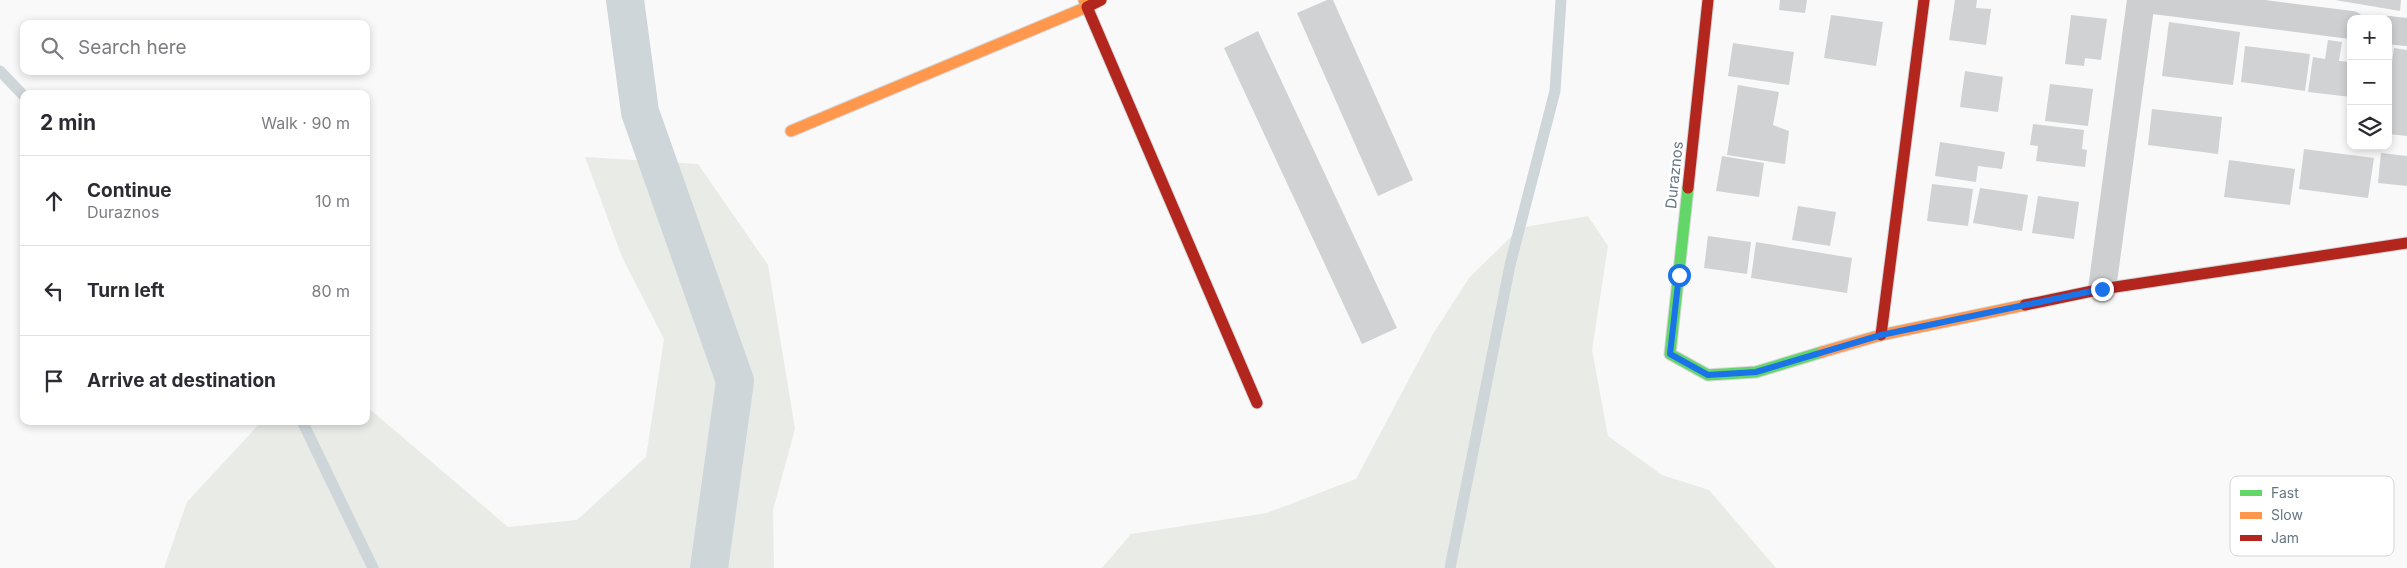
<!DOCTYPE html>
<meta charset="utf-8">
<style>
:root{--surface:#fff;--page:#f2f2f3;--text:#2b2b33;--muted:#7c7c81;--line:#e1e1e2}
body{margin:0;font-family:Inter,sans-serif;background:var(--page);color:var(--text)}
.controls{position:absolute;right:15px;top:15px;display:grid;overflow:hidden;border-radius:10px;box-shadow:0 2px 8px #0003}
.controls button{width:45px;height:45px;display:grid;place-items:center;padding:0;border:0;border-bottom:1px solid var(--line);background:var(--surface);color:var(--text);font:25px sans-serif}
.stop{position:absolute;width:15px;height:15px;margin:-11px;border:4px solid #1a73e8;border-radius:50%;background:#fff}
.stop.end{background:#1a73e8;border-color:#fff;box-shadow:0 1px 5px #0008}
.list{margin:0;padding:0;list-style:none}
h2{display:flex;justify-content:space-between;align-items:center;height:65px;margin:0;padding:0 20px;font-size:21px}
h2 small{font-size:16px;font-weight:400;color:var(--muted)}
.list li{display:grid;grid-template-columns:32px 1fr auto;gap:15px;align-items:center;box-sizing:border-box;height:90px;padding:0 20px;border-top:1px solid var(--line)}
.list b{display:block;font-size:19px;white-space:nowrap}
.list p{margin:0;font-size:16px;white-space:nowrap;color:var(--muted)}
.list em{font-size:16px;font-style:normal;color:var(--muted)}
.icon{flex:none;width:28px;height:28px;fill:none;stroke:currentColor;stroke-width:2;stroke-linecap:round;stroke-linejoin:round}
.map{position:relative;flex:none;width:2407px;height:568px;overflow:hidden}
.search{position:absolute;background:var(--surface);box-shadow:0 2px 8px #0003;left:20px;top:20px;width:350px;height:55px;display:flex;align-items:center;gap:12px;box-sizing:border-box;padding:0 18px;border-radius:10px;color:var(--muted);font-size:19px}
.panel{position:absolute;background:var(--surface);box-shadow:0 2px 8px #0003;left:20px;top:90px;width:350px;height:335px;border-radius:10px}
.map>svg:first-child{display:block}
.green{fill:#e8ebe6}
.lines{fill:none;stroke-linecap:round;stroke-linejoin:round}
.stream{stroke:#ced6d9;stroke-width:11}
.canal{stroke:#ced6d9;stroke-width:38}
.building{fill:#d0d2d3}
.fast-casing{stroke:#d5d6d7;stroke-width:13}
.slow-casing{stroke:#d5d6d7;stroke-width:13}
.jam-casing{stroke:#d5d6d7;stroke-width:13}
.street{stroke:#cecfd0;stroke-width:28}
.fast{stroke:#63d668;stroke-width:11}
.slow{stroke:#ff974d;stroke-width:11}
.jam{stroke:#b3261e;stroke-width:11}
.route{stroke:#1a73e8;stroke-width:6}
.labels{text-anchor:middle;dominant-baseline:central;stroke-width:5;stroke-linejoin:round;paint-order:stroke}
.street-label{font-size:15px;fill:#657683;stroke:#fff}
.key{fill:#fff;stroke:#d1d6da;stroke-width:1}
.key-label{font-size:14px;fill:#657683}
</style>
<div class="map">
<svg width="2407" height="568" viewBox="0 0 2407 568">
<rect width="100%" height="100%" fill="#f9f9f9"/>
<g class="green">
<polygon points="585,157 698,164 768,265 795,429 773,510 774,568 164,568 187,502 262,421 366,421 366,406 508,527 577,520 646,457 664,339 622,257"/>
<polygon points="1588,216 1608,246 1592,350 1608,436 1662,475 1709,490 1776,568 1102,568 1131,534 1267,513 1356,479 1433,334 1469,278 1520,228"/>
</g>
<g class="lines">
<g class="stream">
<polyline points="0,71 24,96"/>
<polyline points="302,421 373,568"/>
<polyline points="1450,568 1510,265 1555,91 1561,0"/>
</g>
<polyline class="canal" points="625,0 640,112 735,381 709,568"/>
</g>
<g class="building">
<polygon points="1327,0 1333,0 1413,180 1378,196 1297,13"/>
<polygon points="1780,0 1807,0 1805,13 1779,10"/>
<polygon points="1955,0 1977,0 1976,8 1991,9 1986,45 1949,40"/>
<polygon points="2335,0 2401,0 2400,11"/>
<polygon points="1831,15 1883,22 1876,66 1824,58"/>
<polygon points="2071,15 2107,19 2101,60 2085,58 2084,66 2065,64"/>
<polygon points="2169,22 2240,32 2233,85 2162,76"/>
<polygon points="1258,31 1397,328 1362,344 1224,48"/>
<polygon points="2328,40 2342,42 2339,61 2351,62 2351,97 2308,92 2313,57 2325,59"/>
<polygon points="1733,43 1794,52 1789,85 1728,76"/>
<polygon points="2245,46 2310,54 2305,91 2241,82"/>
<polygon points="2394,48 2407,50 2407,136 2388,134 2388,91"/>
<polygon points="1965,71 2003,77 1998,112 1960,107"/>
<polygon points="2050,84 2093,89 2088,126 2045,121"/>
<polygon points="1738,85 1779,92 1773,125 1789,131 1785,164 1727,155"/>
<polygon points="2152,109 2222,117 2218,154 2148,145"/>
<polygon points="2033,124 2084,130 2082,149 2087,150 2085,167 2036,161 2038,146 2030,145"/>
<polygon points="1940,142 2005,152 2002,169 1978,166 1976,182 1935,176"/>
<polygon points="2304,149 2374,158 2368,198 2299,189"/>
<polygon points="2381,153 2407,156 2407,186 2378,183"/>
<polygon points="1722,156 1764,163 1759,197 1716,191"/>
<polygon points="2229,160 2295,169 2290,205 2224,197"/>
<polygon points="1932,184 1973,189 1968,226 1927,221"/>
<polygon points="1980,188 2028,195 2022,231 1973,223"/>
<polygon points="2038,196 2079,202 2074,239 2032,233"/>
<polygon points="1798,206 1836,212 1830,246 1792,240"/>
<polygon points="1708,236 1751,242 1747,274 1704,268"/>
<polygon points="1756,242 1852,258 1847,293 1751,278"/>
</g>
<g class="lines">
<g class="fast-casing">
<polyline id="fast" points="1688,188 1670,354 1708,375 1756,372 1822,352"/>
</g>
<g class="slow-casing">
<g id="slow">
<polyline points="791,131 1087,7 1084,0"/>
<polyline points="1822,352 1881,335 2025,305"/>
</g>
</g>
<g class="jam-casing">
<g id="jam">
<polyline points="1101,0 1087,7 1257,403"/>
<polyline points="1688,188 1708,0"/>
<polyline points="2025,305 2102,289 2407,243"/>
<polyline points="1881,335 1924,0"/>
</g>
</g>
<g class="street">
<polyline points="2154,0 2351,25"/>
<polyline points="2388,30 2407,32"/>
<polyline points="2102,289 2141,0"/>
</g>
<use href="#fast" class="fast"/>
<use href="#slow" class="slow"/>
<use href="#jam" class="jam"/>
</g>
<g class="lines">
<polyline class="route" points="1679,275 1670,354 1708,375 1756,372 1881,335 2102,289"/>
</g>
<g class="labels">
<g class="street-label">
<text transform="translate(1674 175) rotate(-84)">Duraznos</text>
</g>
</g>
<rect x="2230" y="476" width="164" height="80" rx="8" class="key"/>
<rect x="2240" y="490" width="22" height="6" fill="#63d668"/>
<rect x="2240" y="512" width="22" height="7" fill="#ff974d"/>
<rect x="2240" y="535" width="22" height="6" fill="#b3261e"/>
<g class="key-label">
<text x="2271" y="498">Fast</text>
<text x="2271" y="520">Slow</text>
<text x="2271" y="543">Jam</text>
</g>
</svg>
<div class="controls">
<button>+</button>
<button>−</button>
<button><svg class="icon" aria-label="layers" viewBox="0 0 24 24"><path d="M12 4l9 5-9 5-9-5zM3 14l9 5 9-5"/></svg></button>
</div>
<div class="stop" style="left:1679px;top:275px"></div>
<div class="stop end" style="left:2102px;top:289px"></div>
<div class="search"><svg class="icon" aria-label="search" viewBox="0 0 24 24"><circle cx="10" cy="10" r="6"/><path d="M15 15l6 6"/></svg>Search here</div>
<section class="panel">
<h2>2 min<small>Walk · 90 m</small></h2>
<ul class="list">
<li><svg class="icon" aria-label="ahead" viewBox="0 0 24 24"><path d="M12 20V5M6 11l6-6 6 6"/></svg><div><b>Continue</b><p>Duraznos</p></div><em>10 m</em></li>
<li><svg class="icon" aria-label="left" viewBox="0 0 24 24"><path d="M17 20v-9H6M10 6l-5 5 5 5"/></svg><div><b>Turn left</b></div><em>80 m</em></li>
<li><svg class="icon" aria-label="arrive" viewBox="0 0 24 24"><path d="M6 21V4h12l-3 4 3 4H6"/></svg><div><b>Arrive at destination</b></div></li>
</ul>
</section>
</div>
